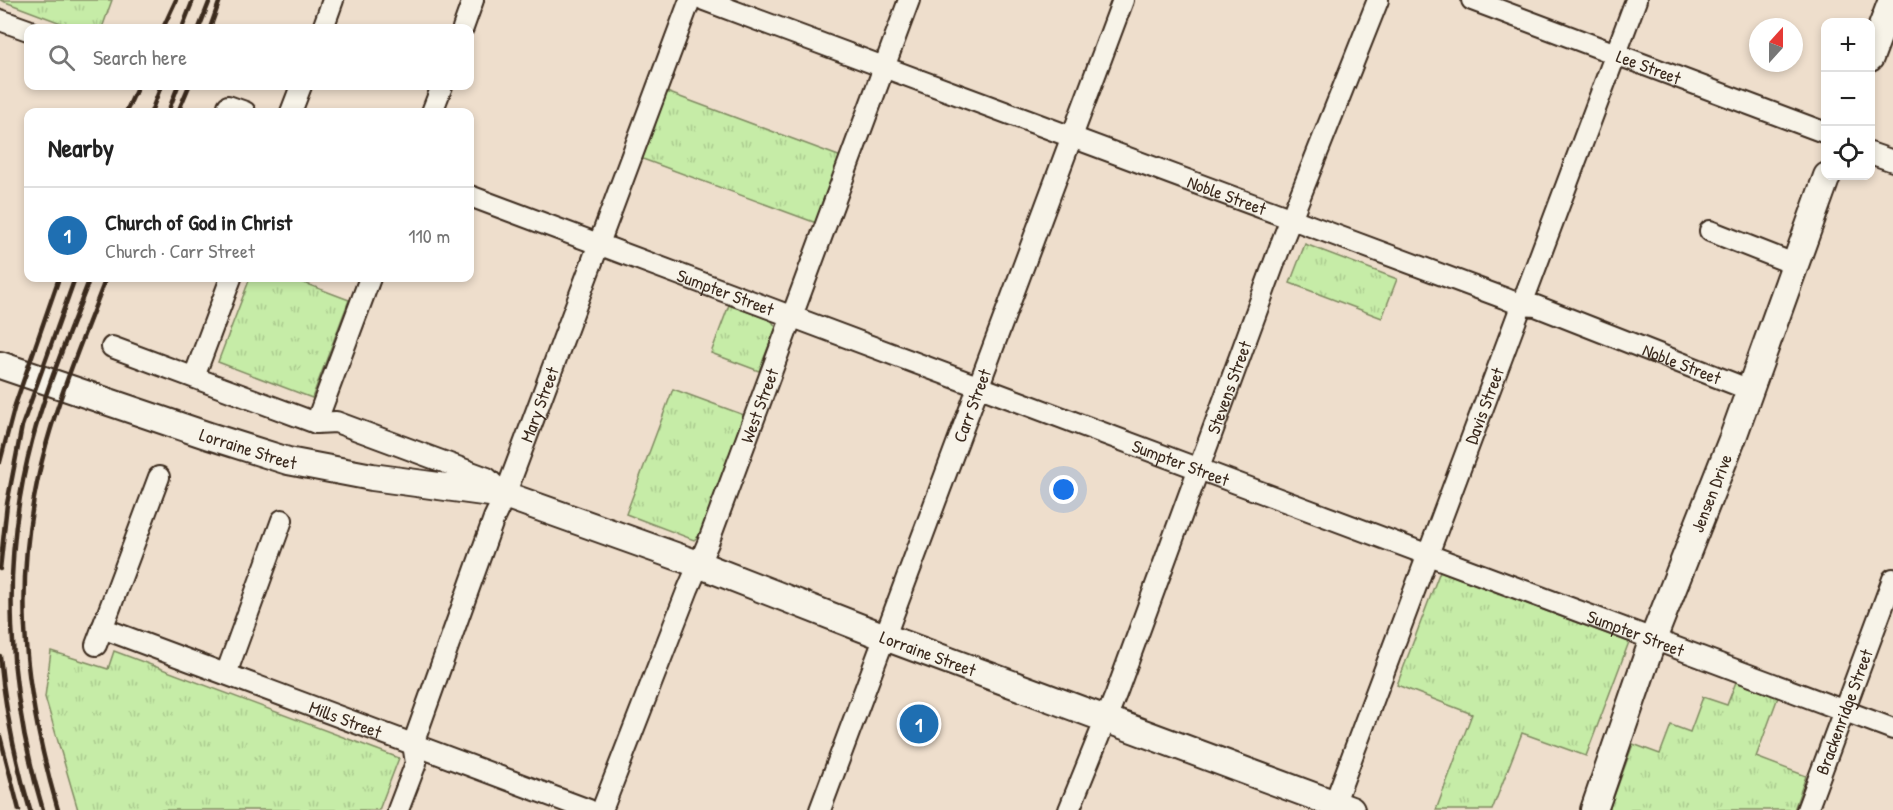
<!DOCTYPE html>
<meta charset="utf-8">
<style>
:root{--surface:#fff;--page:#f6f6f6;--text:#222;--muted:#767676;--line:#e0e0e0;--accent:#1f6fb2}
body{margin:0;font-family:"Patrick Hand",sans-serif;background:var(--page);color:var(--text)}
.controls{position:absolute;right:18px;top:18px;display:grid;overflow:hidden;border-radius:12px;box-shadow:0 3px 9px #0003}
.controls button{width:54px;height:54px;display:grid;place-items:center;padding:0;border:0;border-bottom:2px solid var(--line);background:var(--surface);color:var(--text);font:30px sans-serif}
.compass{position:absolute;left:1749px;top:18px;width:54px;height:54px;border-radius:50%;background:var(--surface);box-shadow:0 3px 9px #0003;rotate:21deg}
.you{position:absolute;left:1064px;top:490px;width:21px;height:21px;margin:-15px;border:4px solid #fff;border-radius:50%;background:#1a73e8;box-shadow:0 0 0 9px #1a73e833}
.badge{display:grid;place-items:center;width:39px;height:39px;border-radius:50%;background:var(--accent);color:#fff;font-size:20px;font-weight:700}
.pin{position:absolute;translate:-50% -50%;border:3px solid #fff;box-shadow:0 2px 6px #0006}
.list{margin:0;padding:0;list-style:none}
h2{display:flex;justify-content:space-between;align-items:center;height:78px;margin:0;padding:0 24px;font-size:26px}
h2 small{font-size:20px;font-weight:400;color:var(--muted)}
.list li{display:grid;grid-template-columns:39px 1fr auto;gap:18px;align-items:center;box-sizing:border-box;height:96px;padding:0 24px;border-top:2px solid var(--line)}
.list b{display:block;font-size:22px;white-space:nowrap}
.list p{margin:0;font-size:20px;white-space:nowrap;color:var(--muted)}
.list em{font-size:20px;font-style:normal;color:var(--muted)}
.icon{flex:none;width:33px;height:33px;fill:none;stroke:currentColor;stroke-width:2;stroke-linecap:round;stroke-linejoin:round}
.map{position:relative;flex:none;width:1893px;height:810px;overflow:hidden}
.search{position:absolute;background:var(--surface);box-shadow:0 3px 9px #0003;left:24px;top:24px;width:450px;height:66px;display:flex;align-items:center;gap:15px;box-sizing:border-box;padding:0 21px;border-radius:12px;color:var(--muted);font-size:22px}
.panel{position:absolute;background:var(--surface);box-shadow:0 3px 9px #0003;left:24px;top:108px;width:450px;height:174px;border-radius:12px}
.map>svg:first-child{display:block}
.grass{fill:url(#grass-tufts);stroke:#808b62;stroke-width:1.5}
.lines{fill:none;stroke-linecap:round;stroke-linejoin:round}
.minor-casing{stroke:#3b2a1e;stroke-width:24}
.major-casing{stroke:#3b2a1e;stroke-width:30}
.minor{stroke:#f7f3e8;stroke-width:20}
.major{stroke:#f7f3e8;stroke-width:26}
.rail{stroke:#3b2a1e;stroke-width:4.5}
.labels{text-anchor:middle;dominant-baseline:central;stroke-width:5;stroke-linejoin:round;paint-order:stroke}
.street-label{font-size:18px;fill:#3b2a1e;stroke:#f7f3e8}
</style>
<div class="map">
<svg width="1893" height="810" viewBox="0 0 1893 810">
<defs>
<pattern id="grass-tufts" width="24" height="20" patternUnits="userSpaceOnUse" patternTransform="scale(1.5)"><rect width="24" height="20" fill="#c6eca7"/><path d="M3 7l-1-3M5 7V3M7 7l1-3M15 17l-1-3M17 17v-4M19 17l1-3" fill="none" stroke="#abcb8f"/></pattern>
</defs>
<rect width="100%" height="100%" fill="#eedecc"/>
<filter id="ink" filterUnits="userSpaceOnUse"><feTurbulence type="fractalNoise" baseFrequency=".0167" numOctaves="2"/><feDisplacementMap in="SourceGraphic" scale="12" xChannelSelector="R" yChannelSelector="G"/><feConvolveMatrix kernelMatrix="1 2 1 2 8 2 1 2 1" color-interpolation-filters="sRGB"/></filter>
<g filter="url(#ink)">
<g class="grass">
<polygon points="0,0 112,0 102,28 74,28"/>
<polygon points="664,91 844,158 819,224 640,158"/>
<polygon points="1305,244 1397,279 1382,318 1290,283"/>
<polygon points="250,278 291,278 349,300 312,398 218,362"/>
<polygon points="729,305 771,320 776,327 759,371 711,353"/>
<polygon points="673,389 744,415 700,535 694,540 626,514"/>
<polygon points="1440,571 1629,642 1586,756 1522,733 1492,810 1436,810 1472,714 1397,685"/>
<polygon points="51,651 108,669 114,651 399,758 379,810 78,810 45,697"/>
<polygon points="1736,682 1778,697 1756,757 1806,776 1794,810 1609,810 1633,744 1660,754 1671,725 1690,732 1703,697 1727,705"/>
</g>
<g class="lines">
<g class="minor-casing">
<g id="minor">
<path id="s1" d="M704,0L1504,298L1521,305L1536,306L1750,390"/>
<path id="s2" d="M1472,0L1826,133"/>
<polyline points="0,20 28,30"/>
<polyline points="323,28 333,0"/>
<polyline points="463,28 473,0"/>
<polyline points="228,106 245,112"/>
<polyline points="291,112 301,86"/>
<polyline points="432,112 442,86"/>
<polyline points="1870,153 1893,161"/>
<path id="s3" d="M470,196L1893,729"/>
<polyline points="1710,231 1794,264"/>
<polyline points="112,347 316,423 336,422 487,478 505,495"/>
<polyline points="194,377 231,278"/>
<polyline points="316,423 370,278"/>
<path id="s4" d="M102,628L589,810"/>
<polyline points="96,645 159,477"/>
<polyline points="226,674 282,520"/>
<path id="s5" d="M398,810L416,763L413,744L494,518L505,495L690,0"/>
<path id="s6" d="M602,810L688,589L708,543L909,0"/>
<path id="s7" d="M820,810L1123,0"/>
<path id="s8" d="M1069,810L1116,694L1283,239L1378,0"/>
<path id="s9" d="M1332,810L1636,0"/>
<path id="s10" d="M1807,810L1893,579"/>
</g>
</g>
<g class="major-casing">
<g id="major">
<polyline points="1870,58 1892,0"/>
<path id="s11" d="M0,365L209,436L288,461L372,477L505,495L698,564L885,637L1351,810"/>
<path id="s12" d="M1594,810L1653,639L1733,437L1827,176"/>
</g>
</g>
<use href="#minor" class="minor"/>
<use href="#major" class="major"/>
<g class="rail">
<polyline points="163,28 176,0"/>
<polyline points="182,28 193,0"/>
<polyline points="199,28 210,0"/>
<polyline points="210,28 220,0"/>
<polyline points="126,112 138,86"/>
<polyline points="151,112 161,86"/>
<polyline points="168,112 178,86"/>
<polyline points="178,112 189,86"/>
<polyline points="0,462 15,405 59,278"/>
<polyline points="0,569 7,504 22,426 75,278"/>
<path d="M0,656C5,709 15,760 30,810"/>
<polyline points="0,736 19,810"/>
<path d="M43,810C7,691 0,562 32,441C47,385 70,331 90,278"/>
<path d="M58,810C21,682 11,575 46,445C62,388 85,333 106,278"/>
</g>
</g>
</g>
<g class="labels">
<g class="street-label">
<text stroke="none"><textPath href="#s2" startOffset="189">Lee Street</textPath></text>
<text stroke="none"><textPath href="#s1" startOffset="558">Noble Street</textPath></text>
<text stroke="none"><textPath href="#s3" startOffset="273">Sumpter Street</textPath></text>
<text stroke="none"><textPath href="#s1" startOffset="1044">Noble Street</textPath></text>
<text stroke="none"><textPath href="#s8" startOffset="452">Stevens Street</textPath></text>
<text stroke="none"><textPath href="#s5" startOffset="432">Mary Street</textPath></text>
<text stroke="none"><textPath href="#s7" startOffset="432">Carr Street</textPath></text>
<text stroke="none"><textPath href="#s9" startOffset="432">Davis Street</textPath></text>
<text stroke="none"><textPath href="#s6" startOffset="434">West Street</textPath></text>
<text stroke="none"><textPath href="#s11" startOffset="262">Lorraine Street</textPath></text>
<text stroke="none"><textPath href="#s3" startOffset="759">Sumpter Street</textPath></text>
<text stroke="none"><textPath href="#s12" startOffset="338">Jensen Drive</textPath></text>
<text stroke="none"><textPath href="#s3" startOffset="1245">Sumpter Street</textPath></text>
<text stroke="none"><textPath href="#s11" startOffset="975">Lorraine Street</textPath></text>
<text stroke="none"><textPath href="#s10" startOffset="105">Brackenridge Street</textPath></text>
<text stroke="none"><textPath href="#s4" startOffset="260">Mills Street</textPath></text>
</g>
</g>
</svg>
<div class="controls">
<button>+</button>
<button>−</button>
<button><svg class="icon" aria-label="locate" viewBox="0 0 24 24"><circle cx="12" cy="12" r="6"/><path d="M12 2v4M12 18v4M2 12h4M18 12h4"/></svg></button>
</div>
<svg class="compass" viewBox="-18 -18 36 36"><path d="M0-13l5 13h-10z" fill="#e53935"/><path d="M0 13l5-13h-10z" fill="#767676"/></svg>
<div class="you"></div>
<div class="pin badge" style="left:919px;top:724px">1</div>
<div class="search"><svg class="icon" aria-label="search" viewBox="0 0 24 24"><circle cx="10" cy="10" r="6"/><path d="M15 15l6 6"/></svg>Search here</div>
<section class="panel">
<h2>Nearby<small></small></h2>
<ul class="list">
<li><span class="badge">1</span><div><b>Church of God in Christ</b><p>Church · Carr Street</p></div><em>110 m</em></li>
</ul>
</section>
</div>
